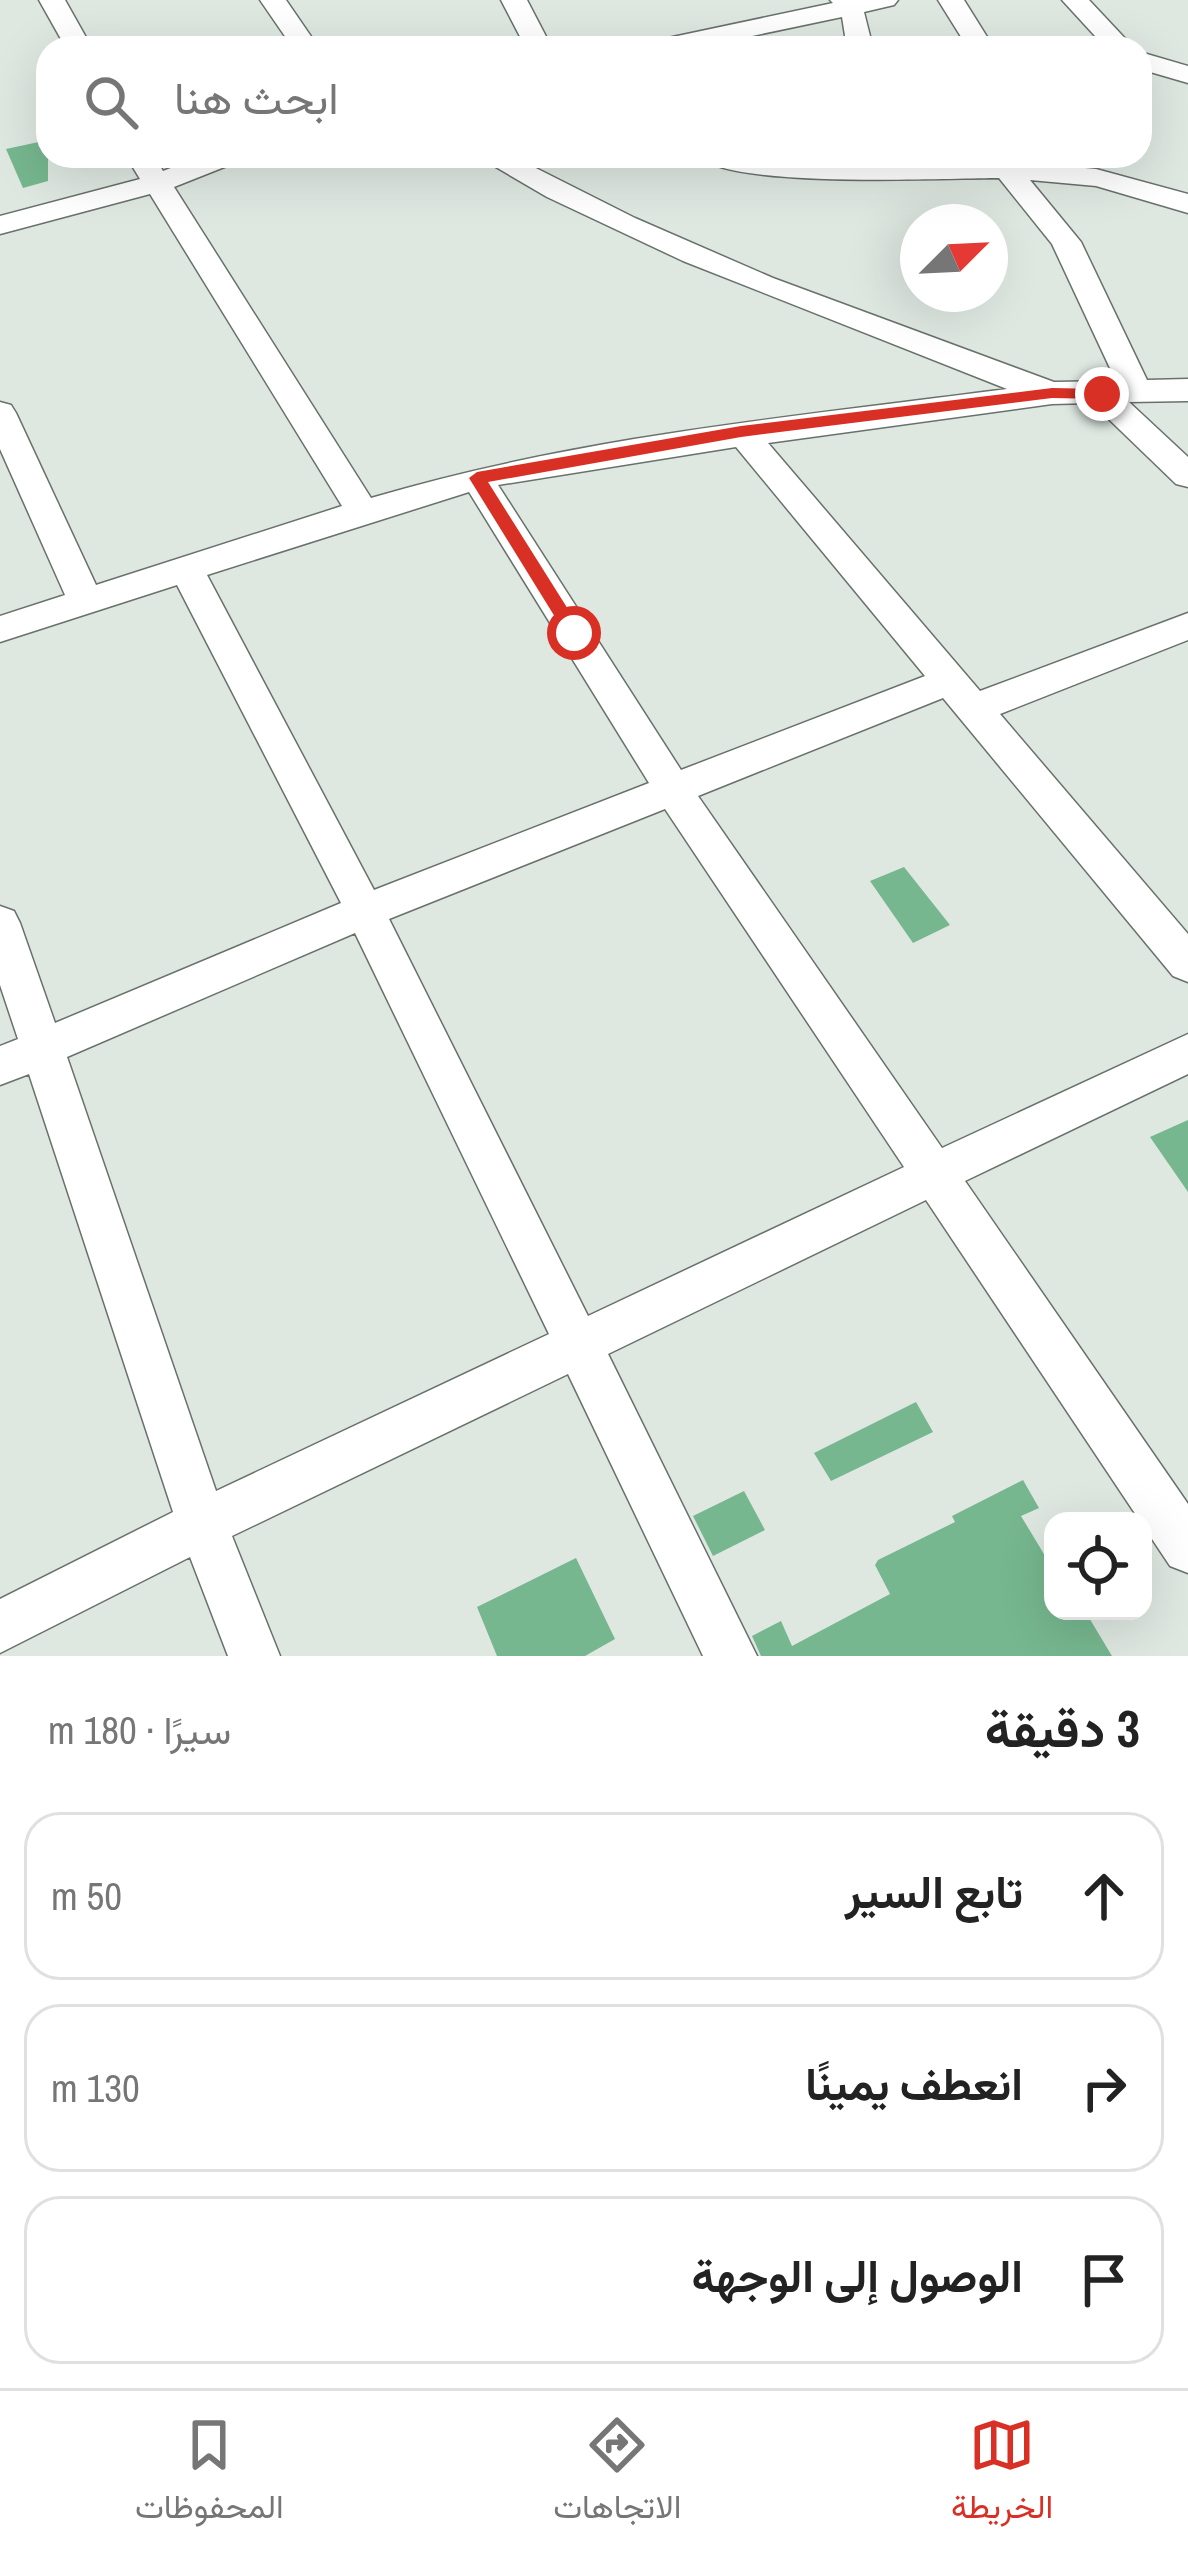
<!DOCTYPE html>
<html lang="ar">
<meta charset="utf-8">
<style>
:root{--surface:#fff;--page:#f2f2f2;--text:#222;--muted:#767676;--line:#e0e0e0;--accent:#d93025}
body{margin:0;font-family:"Archivo Narrow",Vazirmatn,sans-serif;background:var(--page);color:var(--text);direction:rtl}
.controls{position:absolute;right:36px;bottom:36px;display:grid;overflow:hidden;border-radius:24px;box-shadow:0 12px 48px #0002}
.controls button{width:108px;height:108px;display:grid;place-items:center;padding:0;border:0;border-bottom:3px solid var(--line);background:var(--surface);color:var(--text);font:60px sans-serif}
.compass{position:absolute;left:900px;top:204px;width:108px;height:108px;border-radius:50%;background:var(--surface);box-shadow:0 12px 48px #0002;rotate:66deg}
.stop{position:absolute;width:36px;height:36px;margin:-27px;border:9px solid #d93025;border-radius:50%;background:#fff}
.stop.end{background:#d93025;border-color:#fff;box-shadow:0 3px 12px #0008}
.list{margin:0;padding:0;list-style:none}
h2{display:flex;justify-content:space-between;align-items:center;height:156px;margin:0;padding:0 48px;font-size:51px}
h2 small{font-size:39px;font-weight:400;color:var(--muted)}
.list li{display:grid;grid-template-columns:78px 1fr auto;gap:36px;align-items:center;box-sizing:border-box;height:168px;margin:0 24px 24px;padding:0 24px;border:3px solid var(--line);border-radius:36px}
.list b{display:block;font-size:45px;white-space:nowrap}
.list em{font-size:39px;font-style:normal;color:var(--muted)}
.icon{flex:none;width:66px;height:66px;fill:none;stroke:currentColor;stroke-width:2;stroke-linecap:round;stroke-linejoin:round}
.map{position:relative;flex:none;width:1188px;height:1656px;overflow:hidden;direction:ltr}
.search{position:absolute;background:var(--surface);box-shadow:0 12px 48px #0002;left:36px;right:36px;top:36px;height:132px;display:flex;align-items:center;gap:30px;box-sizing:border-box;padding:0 42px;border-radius:36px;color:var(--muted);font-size:45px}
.sheet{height:732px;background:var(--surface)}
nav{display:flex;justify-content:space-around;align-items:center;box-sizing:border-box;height:168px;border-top:3px solid var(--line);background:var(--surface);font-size:33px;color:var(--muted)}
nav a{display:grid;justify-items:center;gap:6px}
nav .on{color:var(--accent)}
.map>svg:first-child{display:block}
.building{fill:#76b78f}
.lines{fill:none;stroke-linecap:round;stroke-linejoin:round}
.minor-casing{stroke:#68716b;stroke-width:3}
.minor{fill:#fff;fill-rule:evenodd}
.route{fill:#d93025}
</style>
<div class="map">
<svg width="1188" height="1656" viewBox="0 0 1188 1656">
<rect width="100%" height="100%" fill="#dee8e1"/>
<g class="building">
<polygon points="48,140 48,181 23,188 6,149"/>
<polygon points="904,867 950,925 913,943 870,881"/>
<polygon points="1188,1120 1188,1192 1150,1137"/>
<polygon points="916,1402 933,1432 831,1481 814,1453"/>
<polygon points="1023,1480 1039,1508 1021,1516 1053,1569 1053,1611 1085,1611 1112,1656 761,1656 752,1636 781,1621 792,1646 890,1594 875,1565 878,1560 955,1522 952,1516"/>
<polygon points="744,1491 765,1530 713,1556 693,1516"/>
<polygon points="576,1558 615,1639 585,1656 497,1656 477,1607"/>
</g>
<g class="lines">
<g class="minor-casing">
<g id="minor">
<polygon points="39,0 65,0 92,48 66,48"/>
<polygon points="260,0 286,0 319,48 293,48"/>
<polygon points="501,0 527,0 552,48 526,48"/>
<polygon points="830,0 898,0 894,5 864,12 873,48 847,48 842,17 695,48 645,48 649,42 833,3"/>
<polygon points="938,0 964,0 994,48 968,48"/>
<polygon points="1062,0 1089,0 1134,48 1106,48"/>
<polygon points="1140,52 1188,66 1188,83 1140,69"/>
<path d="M126,156H154L163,171L202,156H241L237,162L174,187L371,498C580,436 792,417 1007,389L683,261L547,197L477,156H512L635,218L773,278L1054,382L1116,381L1052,244L999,178C946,178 729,189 699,156L991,161L990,156H1018L1019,162L1096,169L1188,194V213L1096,186L1030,180L1081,242L1147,380L1188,379V401L1129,402L1188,457V487L1176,484L1092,403L1052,404L768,443L980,691L1188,613V640L1000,714L1188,934V982L1173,976L943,698L698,796L942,1148L1188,1034V1074L965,1181L1188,1504V1573L1170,1566L926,1200L608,1354L757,1656H703L568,1374L232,1536L280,1656H228L190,1557L0,1653V1599L173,1512L29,1074L0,1085V1046L18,1039L0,985V906L14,911L20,923L55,1023L341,903L177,585L0,642V616L65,595L0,449V402L11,405L16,413L96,585L342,506L150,194L0,234V216L140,179ZM736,447L925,676L681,770L498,485ZM469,492L649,783L374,890L207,575ZM665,809L904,1167L588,1316L389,919ZM355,933L549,1334L216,1491L67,1057Z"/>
</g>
</g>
<use href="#minor" class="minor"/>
</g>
<polygon class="route" points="1052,388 1102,389 1110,394 1102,399 1052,398 741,437 488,482 583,633 574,640 568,638 469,478 477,472 741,426"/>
</svg>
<div class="controls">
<button><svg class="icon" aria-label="locate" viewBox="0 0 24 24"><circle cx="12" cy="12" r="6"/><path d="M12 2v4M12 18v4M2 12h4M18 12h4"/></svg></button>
</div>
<svg class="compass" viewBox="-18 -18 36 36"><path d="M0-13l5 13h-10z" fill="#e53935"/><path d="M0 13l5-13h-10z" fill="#767676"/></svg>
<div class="stop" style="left:574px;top:633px"></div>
<div class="stop end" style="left:1102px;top:394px"></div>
<div class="search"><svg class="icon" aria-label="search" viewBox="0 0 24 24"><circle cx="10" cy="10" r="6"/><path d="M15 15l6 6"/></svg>ابحث هنا</div>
</div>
<section class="sheet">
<h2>3 دقيقة<small>سيرًا · 180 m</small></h2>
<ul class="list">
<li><svg class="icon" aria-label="ahead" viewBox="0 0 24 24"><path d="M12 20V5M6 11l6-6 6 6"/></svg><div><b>تابع السير</b></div><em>50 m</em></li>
<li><svg class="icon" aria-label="right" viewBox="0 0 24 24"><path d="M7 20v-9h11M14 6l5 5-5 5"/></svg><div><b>انعطف يمينًا</b></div><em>130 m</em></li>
<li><svg class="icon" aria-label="arrive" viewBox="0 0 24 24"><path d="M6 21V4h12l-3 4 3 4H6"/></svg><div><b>الوصول إلى الوجهة</b></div></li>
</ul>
</section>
<nav>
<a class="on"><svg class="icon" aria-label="map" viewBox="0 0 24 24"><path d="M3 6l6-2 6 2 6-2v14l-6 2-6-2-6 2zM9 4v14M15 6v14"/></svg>الخريطة</a>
<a><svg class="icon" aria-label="directions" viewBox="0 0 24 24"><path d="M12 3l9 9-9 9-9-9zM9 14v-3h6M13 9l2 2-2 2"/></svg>الاتجاهات</a>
<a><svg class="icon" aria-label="saved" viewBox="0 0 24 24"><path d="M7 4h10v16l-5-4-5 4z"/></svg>المحفوظات</a>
</nav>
